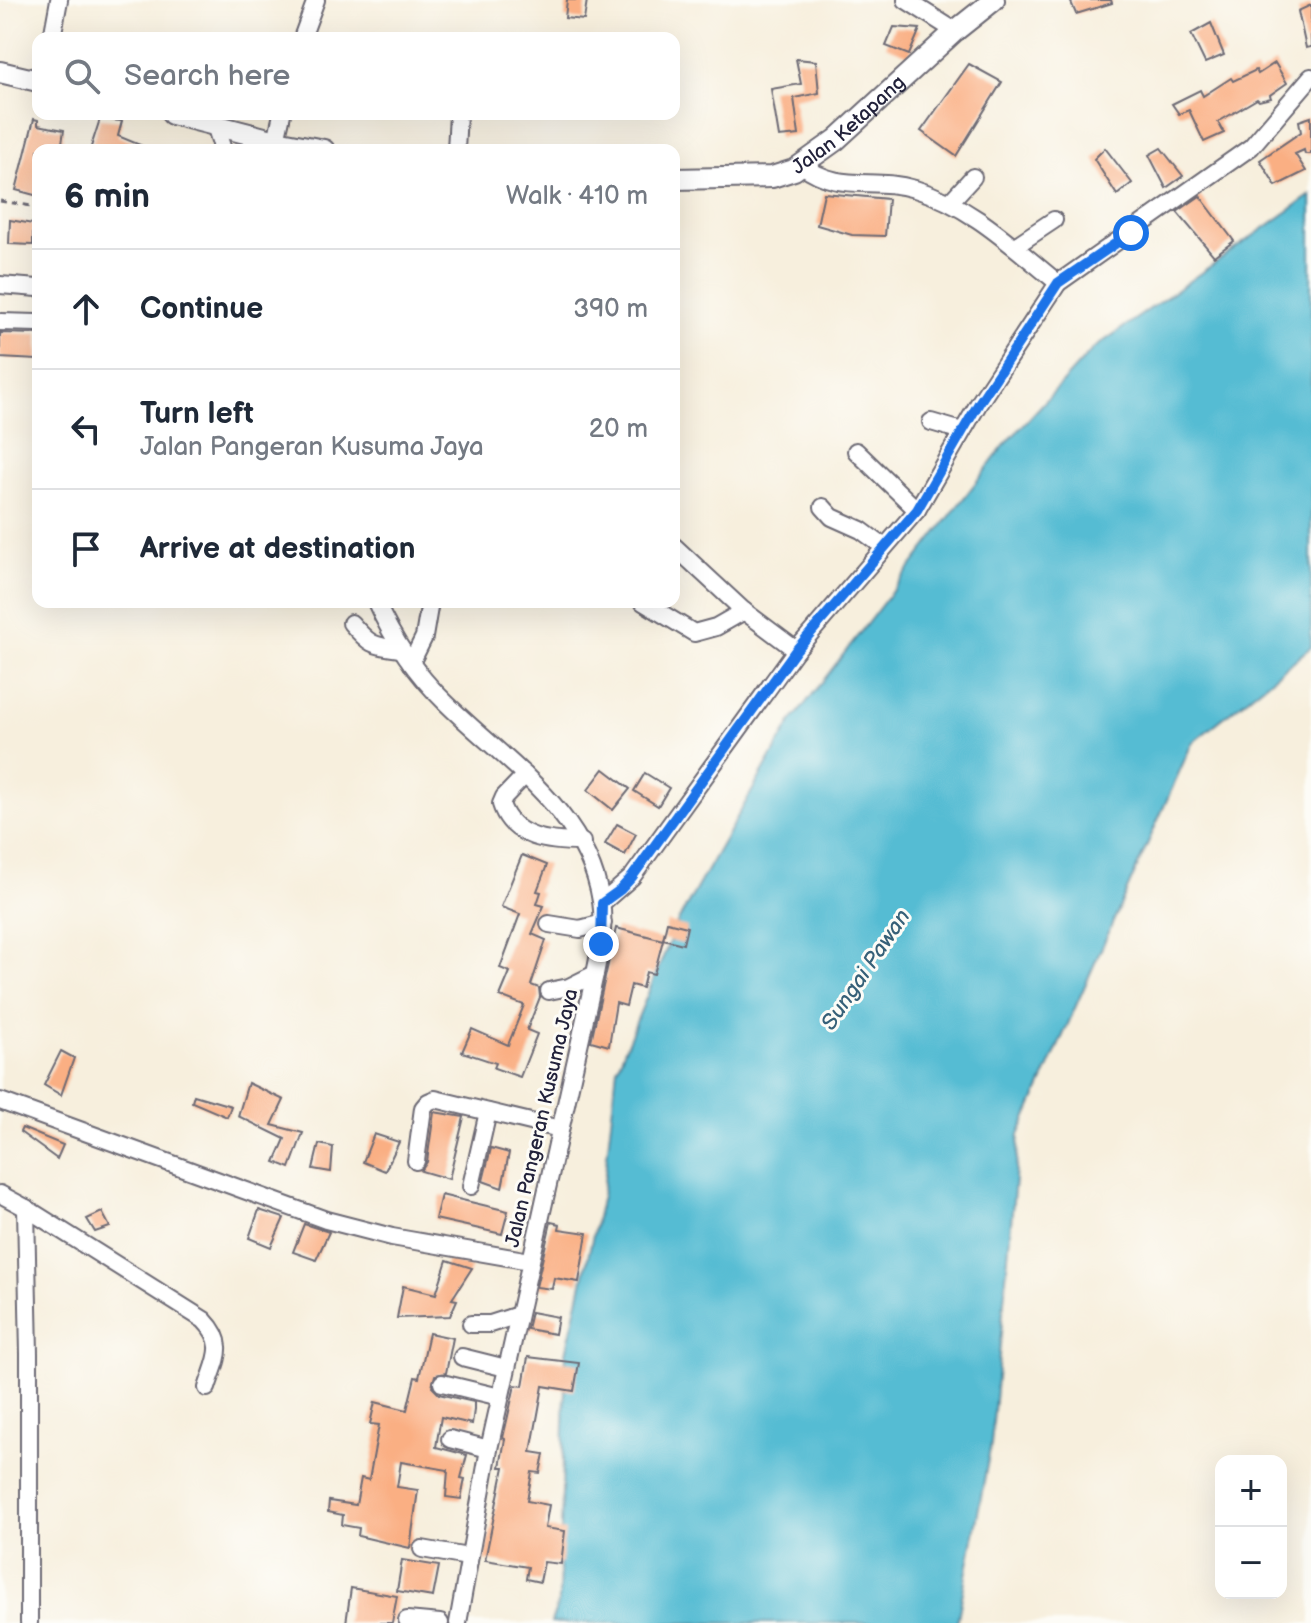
<!DOCTYPE html>
<meta charset="utf-8">
<style>
:root{--surface:#fff;--page:#f6f6f7;--text:#1f2937;--muted:#747a83;--line:#e0e1e3}
body{margin:0;font-family:"Balsamiq Sans",sans-serif;background:var(--page);color:var(--text)}
.controls{position:absolute;right:24px;bottom:24px;display:grid;overflow:hidden;border-radius:16px;box-shadow:0 8px 32px #0002}
.controls button{width:72px;height:72px;display:grid;place-items:center;padding:0;border:0;border-bottom:2px solid var(--line);background:var(--surface);color:var(--text);font:40px sans-serif}
.stop{position:absolute;width:24px;height:24px;margin:-18px;border:6px solid #1a73e8;border-radius:50%;background:#fff}
.stop.end{background:#1a73e8;border-color:#fff;box-shadow:0 2px 8px #0008}
.list{margin:0;padding:0;list-style:none}
h2{display:flex;justify-content:space-between;align-items:center;height:104px;margin:0;padding:0 32px;font-size:34px}
h2 small{font-size:26px;font-weight:400;color:var(--muted)}
.list li{display:grid;grid-template-columns:52px 1fr auto;gap:24px;align-items:center;box-sizing:border-box;height:120px;padding:0 32px;border-top:2px solid var(--line)}
.list b{display:block;font-size:30px;white-space:nowrap}
.list p{margin:0;font-size:26px;white-space:nowrap;color:var(--muted)}
.list em{font-size:26px;font-style:normal;color:var(--muted)}
.icon{flex:none;width:44px;height:44px;fill:none;stroke:currentColor;stroke-width:2;stroke-linecap:round;stroke-linejoin:round}
.map{position:relative;flex:none;width:1311px;height:1623px;overflow:hidden}
.search{position:absolute;background:var(--surface);box-shadow:0 8px 32px #0002;left:32px;top:32px;width:648px;height:88px;display:flex;align-items:center;gap:20px;box-sizing:border-box;padding:0 28px;border-radius:16px;color:var(--muted);font-size:30px}
.panel{position:absolute;background:var(--surface);box-shadow:0 8px 32px #0002;left:32px;top:144px;width:648px;height:464px;border-radius:16px}
.map>svg:first-child{display:block}
.water{fill:#55bcd3;stroke:#3c6f87;stroke-width:2}
.building{fill:#faaf83}
.lines{fill:none;stroke-linecap:round;stroke-linejoin:round}
.minor-casing{stroke:#6d6a74;stroke-width:20}
.major-casing{stroke:#6d6a74;stroke-width:24}
.path{stroke:#6d6a74;stroke-width:3;stroke-dasharray:6 6;stroke-linecap:butt}
.minor{stroke:#fff;stroke-width:16}
.major{stroke:#fff;stroke-width:20}
.route{stroke:#1a73e8;stroke-width:10}
.labels{text-anchor:middle;dominant-baseline:central;stroke-width:6;stroke-linejoin:round;paint-order:stroke}
.street-label{font-size:20px;fill:#22223b;stroke:#fdfcf7}
.water-label{font-size:22px;font-style:italic;fill:#366078;stroke:#fdfcf7}
</style>
<div class="map">
<svg width="1311" height="1623" viewBox="0 0 1311 1623">
<rect width="100%" height="100%" fill="#fdfcf7"/>
<filter id="ink" filterUnits="userSpaceOnUse"><feTurbulence type="fractalNoise" baseFrequency=".0125" numOctaves="2"/><feDisplacementMap in="SourceGraphic" scale="16" xChannelSelector="R" yChannelSelector="G"/><feConvolveMatrix kernelMatrix="1 2 1 2 8 2 1 2 1" color-interpolation-filters="sRGB"/></filter>
<filter id="wash" filterUnits="userSpaceOnUse"><feTurbulence type="fractalNoise" baseFrequency=".006" numOctaves="4" result="noise"/><feDisplacementMap in="SourceGraphic" scale="32" xChannelSelector="R" yChannelSelector="G"/><feGaussianBlur stdDeviation="1.8" result="paint"/><feColorMatrix in="noise" values="0 0 0 0 0 0 0 0 0 0 0 0 0 0 0 0 0 1.4 0 .05"/><feComposite in="paint" operator="in"/></filter>
<g filter="url(#wash)">
<rect width="100%" height="100%" fill="#f7efdd"/>
<polygon class="water" points="1311,195 1311,647 1192,743 1019,1135 991,1444 957,1623 551,1623 559,1600 566,1353 603,1191 617,1068 678,921 792,721 1004,446 1093,349"/>
<g id="blocks">
<g class="building">
<polygon points="567,0 587,0 584,20 565,18"/>
<polygon points="1070,0 1111,0 1112,3 1076,14"/>
<polygon points="1311,5 1311,47 1306,48 1298,11"/>
<polygon points="1211,23 1224,55 1205,63 1191,34"/>
<polygon points="894,27 920,29 909,55 886,46"/>
<polygon points="796,59 816,61 819,93 794,98 799,135 779,137 771,89 801,84"/>
<polygon points="1275,63 1287,83 1270,95 1271,98 1259,101 1257,99 1218,122 1224,133 1204,142 1189,110 1179,114 1172,104 1200,90 1203,96 1231,78 1233,81 1256,70 1258,74"/>
<polygon points="969,64 1002,82 956,156 921,131"/>
<polygon points="1311,117 1311,154 1305,154 1304,150 1295,154 1306,171 1276,186 1260,160 1301,132 1299,121"/>
<polygon points="34,119 38,120 38,125 64,130 61,150 38,150 38,196 16,190"/>
<polygon points="100,119 122,121 118,136 152,150 90,150"/>
<polygon points="1105,148 1132,183 1117,195 1094,159"/>
<polygon points="1161,148 1183,176 1166,188 1149,155"/>
<polygon points="824,193 888,199 885,236 852,235 817,225"/>
<polygon points="1200,196 1234,241 1214,256 1177,212"/>
<polygon points="10,220 33,224 33,245 9,244"/>
<polygon points="0,333 38,334 38,360 0,358"/>
<polygon points="604,769 630,789 613,810 588,790"/>
<polygon points="645,773 669,788 658,806 634,791"/>
<polygon points="617,824 636,834 625,855 605,844"/>
<polygon points="522,855 547,865 537,891 541,892 537,904 544,906 532,934 546,940 531,985 539,988 540,997 527,1030 537,1034 520,1077 494,1068 496,1063 462,1052 472,1029 508,1045 524,1005 500,996 510,972 500,968 520,914 501,907"/>
<polygon points="667,922 687,927 683,944 663,939"/>
<polygon points="616,928 663,940 654,974 646,972 642,988 631,985 626,1006 616,1003 609,1046 591,1041"/>
<polygon points="61,1051 74,1058 61,1095 44,1085"/>
<polygon points="248,1083 284,1100 272,1125 303,1133 290,1168 275,1162 285,1139 238,1116"/>
<polygon points="194,1095 231,1106 227,1117 192,1102"/>
<polygon points="434,1112 464,1117 449,1179 421,1171 427,1162"/>
<polygon points="22,1128 63,1145 57,1159 20,1132"/>
<polygon points="374,1134 399,1142 385,1171 363,1162"/>
<polygon points="319,1144 333,1147 331,1172 313,1169"/>
<polygon points="491,1148 509,1153 502,1188 483,1181"/>
<polygon points="441,1195 508,1211 502,1234 435,1219"/>
<polygon points="259,1210 284,1218 271,1247 249,1238"/>
<polygon points="102,1212 110,1227 95,1232 87,1219"/>
<polygon points="551,1222 560,1224 559,1229 587,1233 579,1282 554,1278 552,1289 536,1287"/>
<polygon points="304,1224 329,1232 316,1260 293,1252"/>
<polygon points="447,1260 472,1268 452,1299 457,1300 450,1316 397,1318 403,1286 436,1294"/>
<polygon points="531,1312 558,1317 555,1334 527,1329"/>
<polygon points="429,1333 453,1338 446,1373 435,1375 432,1387 439,1394 474,1402 474,1410 472,1424 441,1417 436,1447 467,1455 461,1478 465,1479 461,1499 446,1497 448,1470 401,1462 397,1487 418,1490 410,1548 358,1536 359,1528 342,1525 343,1515 328,1512 329,1501 356,1505 361,1478 369,1480 379,1425 370,1424 375,1402 407,1410 415,1377 419,1378"/>
<polygon points="528,1357 579,1363 574,1391 543,1386 538,1414 531,1452 544,1454 540,1473 532,1472 527,1501 549,1505 545,1528 565,1531 561,1564 544,1562 540,1582 526,1579 528,1567 485,1560 504,1467 500,1467 505,1439 503,1438 515,1385 523,1386"/>
<polygon points="402,1560 439,1566 433,1597 397,1591"/>
<polygon points="351,1588 397,1596 392,1623 346,1623"/>
</g>
</g>
</g>
<g filter="url(#ink)">
<use href="#blocks" fill-opacity="0" stroke="#6d6a74" stroke-width="2"/>
<g class="lines">
<g class="minor-casing">
<g id="minor">
<polyline points="906,0 955,31"/>
<polyline points="52,38 59,0"/>
<polyline points="302,38 316,0"/>
<polyline points="215,125 223,150"/>
<polyline points="276,141 282,114"/>
<polyline points="456,150 458,114"/>
<path d="M802,165C841,194 872,176 915,189C972,206 1012,246 1058,283L1251,147L1311,77"/>
<polyline points="950,202 973,177"/>
<polyline points="1015,246 1054,220"/>
<polyline points="0,285 38,288"/>
<polyline points="0,322 38,323"/>
<polyline points="931,422 962,431"/>
<polyline points="856,451 917,510"/>
<polyline points="823,507 832,517 861,530 884,547"/>
<polyline points="674,546 744,611 796,650"/>
<path d="M376,602C393,640 415,673 445,702C505,762 587,811 601,901C605,926 600,950 595,974L489,1449L458,1623"/>
<polyline points="643,602 694,633 716,627 744,611"/>
<path d="M351,623C369,644 372,646 400,649"/>
<polyline points="411,663 424,637 430,602"/>
<path d="M525,775L504,797L501,804C512,839 550,842 582,842"/>
<polyline points="602,903 632,877 796,650 917,510 979,403 1058,283"/>
<polyline points="549,924 580,929 603,923"/>
<polyline points="549,991 569,987 595,974"/>
<polyline points="0,1101 326,1220 392,1237 530,1261"/>
<polyline points="416,1161 423,1108 428,1102 435,1099 560,1129"/>
<polyline points="471,1186 488,1112"/>
<path d="M0,1194L26,1208L204,1320C228,1345 216,1359 207,1388"/>
<polyline points="26,1208 29,1354 29,1623"/>
<polyline points="471,1324 490,1324 518,1315"/>
<polyline points="462,1357 506,1368"/>
<polyline points="442,1383 500,1397"/>
<polyline points="450,1439 489,1449"/>
<polyline points="422,1549 468,1557"/>
<polyline points="407,1620 440,1623"/>
</g>
</g>
<g class="major-casing">
<g id="major">
<polyline points="0,72 38,81"/>
<polyline points="172,114 276,141 324,150"/>
<path id="s1" d="M674,179L772,177L794,170L836,140L955,31L994,0"/>
</g>
</g>
<polyline class="path" points="0,201 38,207"/>
<use href="#minor" class="minor"/>
<use href="#major" class="major"/>
</g>
</g>
<g class="lines" filter="url(#ink)">
<polyline class="route" points="601,944 602,903 620,890 632,877 796,650 917,510 979,403 1058,283 1131,233"/>
</g>
<g class="labels">
<g class="street-label">
<text stroke="none"><textPath href="#s1" startOffset="192">Jalan Ketapang</textPath></text>
<text transform="translate(542 1118) rotate(-77)">Jalan Pangeran Kusuma Jaya</text>
</g>
<g class="water-label">
<text transform="translate(866 970) rotate(-56)">Sungai Pawan</text>
</g>
</g>
</svg>
<div class="controls">
<button>+</button>
<button>−</button>
</div>
<div class="stop" style="left:1131px;top:233px"></div>
<div class="stop end" style="left:601px;top:944px"></div>
<div class="search"><svg class="icon" aria-label="search" viewBox="0 0 24 24"><circle cx="10" cy="10" r="6"/><path d="M15 15l6 6"/></svg>Search here</div>
<section class="panel">
<h2>6 min<small>Walk · 410 m</small></h2>
<ul class="list">
<li><svg class="icon" aria-label="ahead" viewBox="0 0 24 24"><path d="M12 20V5M6 11l6-6 6 6"/></svg><div><b>Continue</b></div><em>390 m</em></li>
<li><svg class="icon" aria-label="left" viewBox="0 0 24 24"><path d="M17 20v-9H6M10 6l-5 5 5 5"/></svg><div><b>Turn left</b><p>Jalan Pangeran Kusuma Jaya</p></div><em>20 m</em></li>
<li><svg class="icon" aria-label="arrive" viewBox="0 0 24 24"><path d="M6 21V4h12l-3 4 3 4H6"/></svg><div><b>Arrive at destination</b></div></li>
</ul>
</section>
</div>
